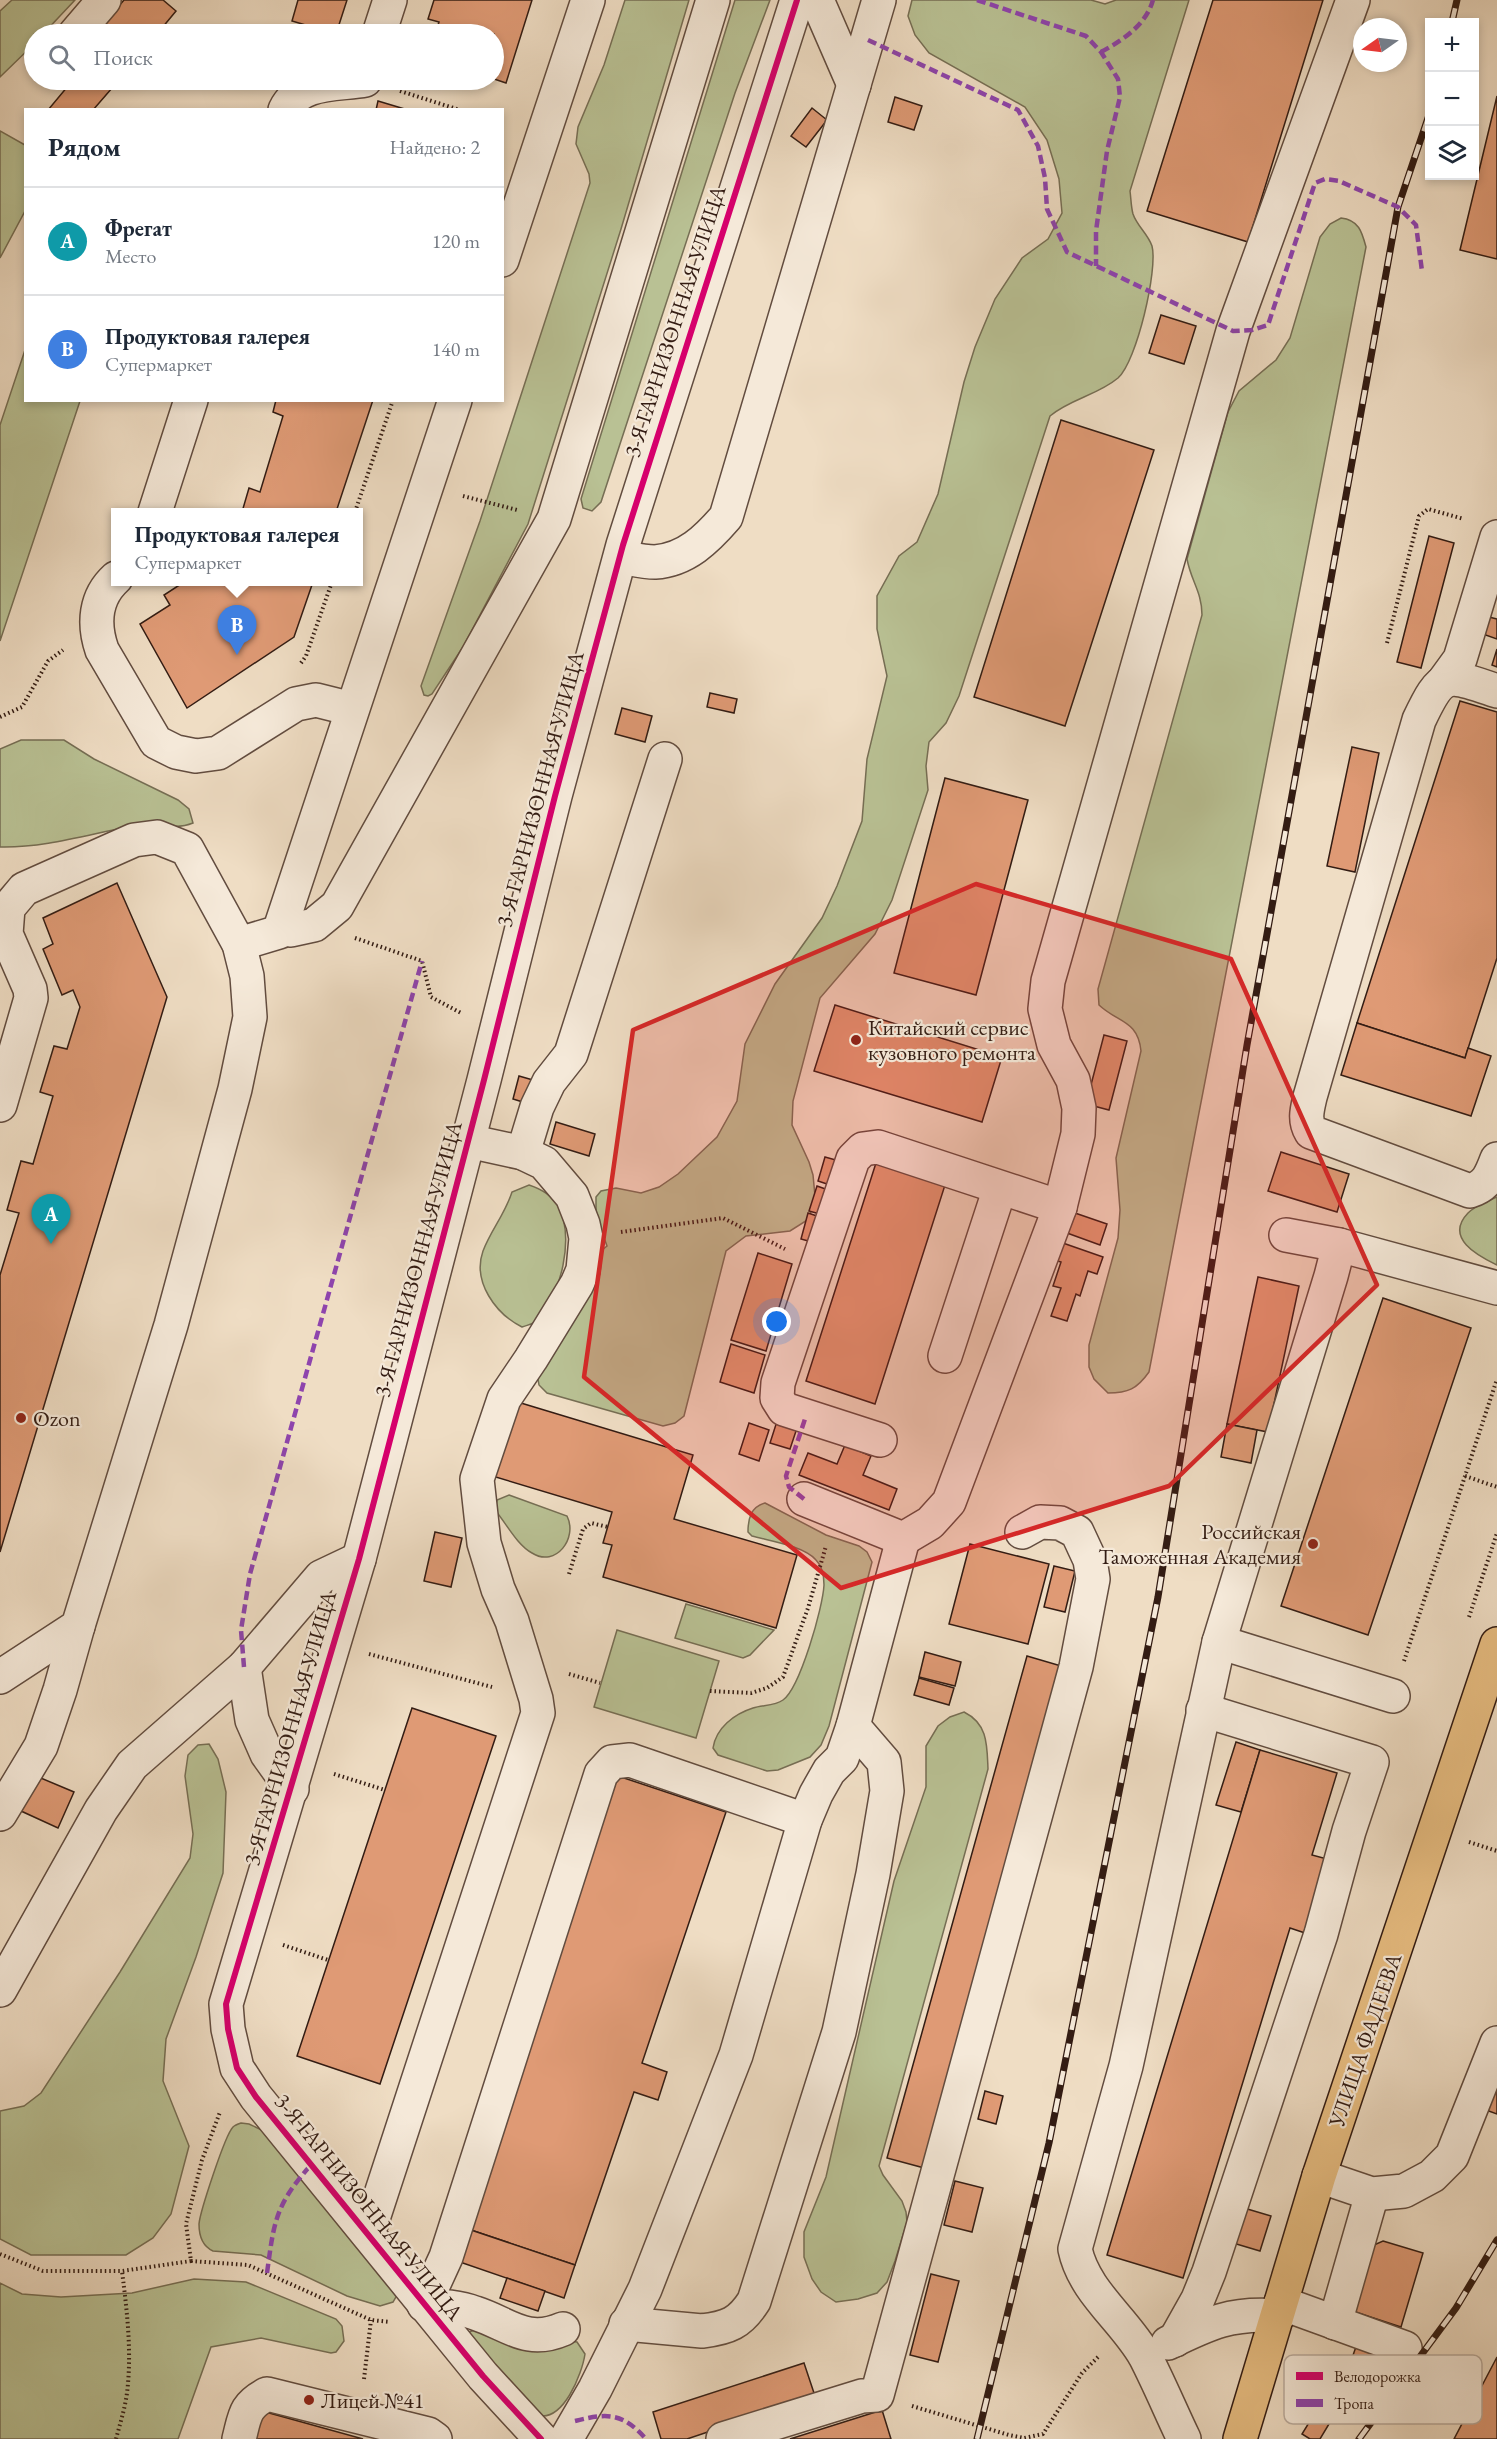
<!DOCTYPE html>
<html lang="ru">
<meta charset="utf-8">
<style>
:root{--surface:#fff;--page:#f2f2f3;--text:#1f2937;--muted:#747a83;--line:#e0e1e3;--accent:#d93025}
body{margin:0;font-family:"EB Garamond",serif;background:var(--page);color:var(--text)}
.controls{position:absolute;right:18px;top:18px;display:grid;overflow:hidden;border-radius:0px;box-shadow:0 3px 9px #0003}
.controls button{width:54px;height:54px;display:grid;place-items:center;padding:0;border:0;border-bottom:2px solid var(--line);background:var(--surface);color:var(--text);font:30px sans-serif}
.compass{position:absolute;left:1353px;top:18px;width:54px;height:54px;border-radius:50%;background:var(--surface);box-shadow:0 3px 9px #0003;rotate:256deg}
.you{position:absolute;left:777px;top:1322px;width:21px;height:21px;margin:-15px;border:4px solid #fff;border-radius:50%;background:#1a73e8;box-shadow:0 0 0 9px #1a73e833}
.badge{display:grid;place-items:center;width:39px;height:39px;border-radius:50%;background:var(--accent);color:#fff;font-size:20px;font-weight:700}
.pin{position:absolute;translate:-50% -50px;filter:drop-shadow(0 2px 3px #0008)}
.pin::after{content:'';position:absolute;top:32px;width:21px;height:18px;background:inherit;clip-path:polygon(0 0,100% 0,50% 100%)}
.popup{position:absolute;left:111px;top:508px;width:252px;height:78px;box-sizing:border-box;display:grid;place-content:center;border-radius:0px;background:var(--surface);filter:drop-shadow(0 2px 4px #0005);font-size:20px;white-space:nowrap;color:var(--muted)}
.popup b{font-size:22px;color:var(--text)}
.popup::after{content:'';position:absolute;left:50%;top:100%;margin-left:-12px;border:12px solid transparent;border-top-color:var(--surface)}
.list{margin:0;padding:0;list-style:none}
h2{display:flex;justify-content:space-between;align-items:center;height:78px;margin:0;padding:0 24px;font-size:26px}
h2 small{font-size:20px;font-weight:400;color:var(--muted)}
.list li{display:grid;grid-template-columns:39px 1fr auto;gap:18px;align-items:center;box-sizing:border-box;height:108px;padding:0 24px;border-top:2px solid var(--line)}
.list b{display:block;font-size:22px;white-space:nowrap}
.list p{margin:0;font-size:20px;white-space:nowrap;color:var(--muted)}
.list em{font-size:20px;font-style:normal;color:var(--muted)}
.icon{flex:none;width:33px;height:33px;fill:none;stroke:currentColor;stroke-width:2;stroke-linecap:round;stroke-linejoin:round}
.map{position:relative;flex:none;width:1497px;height:2439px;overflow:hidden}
.search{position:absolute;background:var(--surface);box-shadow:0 3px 9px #0003;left:24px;top:24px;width:480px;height:66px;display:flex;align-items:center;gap:15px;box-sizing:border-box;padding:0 21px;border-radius:33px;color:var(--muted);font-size:22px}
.panel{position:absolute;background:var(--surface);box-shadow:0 3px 9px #0003;left:24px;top:108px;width:480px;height:294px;border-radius:0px}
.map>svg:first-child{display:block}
.green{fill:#b9c194;stroke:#766e54;stroke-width:1.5}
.building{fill:#df9a75;stroke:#331c13;stroke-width:1.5}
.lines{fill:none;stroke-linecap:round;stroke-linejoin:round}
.minor-casing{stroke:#624c3f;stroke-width:36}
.major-casing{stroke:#331c13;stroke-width:36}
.path{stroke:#331c13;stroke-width:4;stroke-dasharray:1.5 3;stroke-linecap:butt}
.minor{stroke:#f5e9d9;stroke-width:33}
.major{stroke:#e8be82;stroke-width:33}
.rail-casing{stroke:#331c13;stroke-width:7}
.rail{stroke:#f5e9d9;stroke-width:4.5;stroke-dasharray:14;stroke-linecap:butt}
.quiet{stroke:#8e44ad;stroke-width:4.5;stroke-dasharray:9 4.5;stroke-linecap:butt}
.cycleway-casing{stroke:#f5e9d9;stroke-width:10}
.cycleway{stroke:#d6006c;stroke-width:6}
.marked{fill:#d62828;fill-opacity:0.2;stroke:#d62828;stroke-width:4.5;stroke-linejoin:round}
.poi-dot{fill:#8f2418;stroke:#f5e9d9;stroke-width:2}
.labels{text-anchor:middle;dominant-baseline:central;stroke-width:4.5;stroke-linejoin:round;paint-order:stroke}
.street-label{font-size:22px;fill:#331c13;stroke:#f5e9d9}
.poi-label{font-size:22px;fill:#331c13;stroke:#f5e9d9;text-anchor:start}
.key{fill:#f5e9d9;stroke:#bbac9e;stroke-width:1.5}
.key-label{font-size:16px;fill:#331c13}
</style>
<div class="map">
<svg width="1497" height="2439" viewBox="0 0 1497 2439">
<rect width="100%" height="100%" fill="#efddc4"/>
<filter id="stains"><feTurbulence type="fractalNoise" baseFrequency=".00333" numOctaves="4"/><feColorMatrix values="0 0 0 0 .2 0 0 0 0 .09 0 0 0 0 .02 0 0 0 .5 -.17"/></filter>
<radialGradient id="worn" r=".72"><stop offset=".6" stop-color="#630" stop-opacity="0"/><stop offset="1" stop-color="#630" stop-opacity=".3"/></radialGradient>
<g class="green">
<polygon points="12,0 75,0 43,34 34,34 34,44 0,77 0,11"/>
<polygon points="625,0 689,0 621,229 528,524 463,647 432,694 428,696 424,695 421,686 480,521 590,183 589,174 576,144 578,127 604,65"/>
<polygon points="735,0 770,0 735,93 601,502 592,511 583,508 581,499"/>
<path d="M912,0H1091L1105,4L1116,0H1189L1130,191C1131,198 1131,207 1133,214C1137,226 1148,234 1152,246C1158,269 1137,361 1118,378C1098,395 1070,399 1050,416L959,696L946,723L929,742L926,766L928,790L892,900L875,934L820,998L793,1101L792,1125L809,1162L813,1175L815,1196L809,1219L790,1231L746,1236L726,1251L684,1416L675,1423L663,1426L547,1393L539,1385L537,1373L597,1254L607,1246L596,1215V1197L601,1191L616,1188L641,1193L659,1187L678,1174L717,1137L737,1101L745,1044L775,984L822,918L837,886L862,821L867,759L887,676L877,629V596L899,556L917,542L938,494L964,382L975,347L995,299L1022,258L1048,239L1062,213L1059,179L1047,140L1025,107L929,53L915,35L908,16Z"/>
<polygon points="0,131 25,145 25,211 0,258"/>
<path d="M1341,218C1359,220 1362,232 1366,247L1149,1372C1137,1389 1128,1393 1108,1393L1094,1379L1089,1367V1345L1118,1238L1120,1210L1116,1158L1141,1051C1138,1020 1118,1023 1099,1005L1098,989L1202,615C1202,592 1191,581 1187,559L1228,412L1239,391L1276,360L1290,338L1320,237L1330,224Z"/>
<polygon points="25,350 26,400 80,401 0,641 0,425"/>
<path d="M21,740H64L94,759L178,800L189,809L193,823C173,831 149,823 128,827C86,835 44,848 0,847V749Z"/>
<path d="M529,1185C541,1189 552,1195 558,1206C575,1237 561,1295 538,1320C535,1324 527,1325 522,1327C496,1314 472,1282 483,1251C491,1230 505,1214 512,1192Z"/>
<path d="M1497,1197V1265C1478,1256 1444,1238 1468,1213C1476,1205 1487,1202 1497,1197Z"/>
<path d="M509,1495L567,1516C578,1538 556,1568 532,1553C517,1545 506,1523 495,1510L497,1500Z"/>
<path d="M765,1503L826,1535L859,1546L867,1552L872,1562L829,1726L821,1745L810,1757L778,1770L767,1771L718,1755L713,1748C716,1728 734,1714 753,1708C762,1705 775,1706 783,1700C800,1688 823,1607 824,1585C824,1577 822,1566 816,1560C804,1546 770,1541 752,1536L748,1532C748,1518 751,1507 765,1503Z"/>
<polygon points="686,1604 774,1630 750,1655 743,1658 675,1638"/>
<polygon points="617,1630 719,1661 696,1738 594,1707"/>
<path d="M964,1712C988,1724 987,1745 988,1769L879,2166L883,2175L902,2201L906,2212L907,2222L895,2261L887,2282L877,2293L858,2299L836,2302L821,2292L812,2279L804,2257V2232L826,2177L894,1881L926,1787V1746L938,1726L950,1717Z"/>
<polygon points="209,1744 218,1759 226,1792 223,1873 196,1957 166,2039 163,2081 189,2146 171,2214 153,2238 126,2255 31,2255 0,2239 0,2111 24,2106 41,2093 120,1972 190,1858 193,1834 185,1776 188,1755 198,1745"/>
<path d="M241,2123L249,2124L266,2132L397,2295L393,2302L380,2306L347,2296L261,2255L213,2251C202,2246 199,2236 199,2224C200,2212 225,2135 233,2127C235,2125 238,2124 241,2123Z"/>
<polygon points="194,2279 246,2282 336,2319 342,2326 344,2341 336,2352 331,2353 261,2338 211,2347 178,2439 0,2439 0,2283 22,2294 61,2297 132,2293"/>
<path d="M474,2330L577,2342L585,2354C582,2374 563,2423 537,2415L467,2333Z"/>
</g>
<g class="building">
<polygon points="124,0 163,0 176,11 157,34 95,34"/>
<polygon points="298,0 347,0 336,34 292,21"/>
<polygon points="434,0 532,0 506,83 494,79 494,34 435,34 439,22 428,19"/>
<polygon points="1213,0 1323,0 1248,242 1147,211"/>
<polygon points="73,80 119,80 93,110 48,110"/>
<polygon points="1497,96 1497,259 1460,250"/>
<polygon points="895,97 922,106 914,130 888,122"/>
<polygon points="378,101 408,110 376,110"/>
<polygon points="812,108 827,120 806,147 791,136"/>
<polygon points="1161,315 1196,326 1184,364 1149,353"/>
<polygon points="276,400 373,400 336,512 242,512 249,488 260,492 283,416 273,412"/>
<polygon points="1061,420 1154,450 1065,726 974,697"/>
<polygon points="1429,536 1454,543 1421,668 1397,662"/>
<polygon points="184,582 313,582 294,637 187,708 140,624 170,605 164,595"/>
<polygon points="1485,616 1497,619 1497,639 1480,633"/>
<polygon points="1497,649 1497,667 1492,665"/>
<polygon points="710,693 737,699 734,713 707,707"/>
<polygon points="1460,701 1497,712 1497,958 1465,1058 1357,1023"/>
<polygon points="622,708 652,716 645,742 615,734"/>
<polygon points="1352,747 1379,753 1355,872 1327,866"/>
<polygon points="945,778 1028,800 976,995 894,973"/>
<polygon points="117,883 167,997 0,1552 0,1275 19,1213 7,1210 21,1161 33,1164 53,1096 40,1092 54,1046 67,1049 80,1007 73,990 62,995 43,949 53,944 43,918"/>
<polygon points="835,1005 1002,1057 982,1122 814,1071"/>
<polygon points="1357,1023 1465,1058 1468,1048 1491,1056 1471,1116 1341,1075"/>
<polygon points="1104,1035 1127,1041 1109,1110 1086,1104"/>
<polygon points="519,1076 533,1080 526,1103 513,1099"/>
<polygon points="556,1122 595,1134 589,1156 550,1144"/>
<polygon points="1281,1152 1349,1174 1337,1212 1268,1191"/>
<polygon points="825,1157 843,1162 836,1187 818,1181"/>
<polygon points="876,1163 945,1185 875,1404 806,1381"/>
<polygon points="817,1186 834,1192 827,1216 809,1211"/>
<polygon points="808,1213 826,1219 819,1244 801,1239"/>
<polygon points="1075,1213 1107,1224 1100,1245 1067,1233"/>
<polygon points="1060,1242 1103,1257 1097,1274 1088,1271 1080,1296 1076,1294 1067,1321 1051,1316 1061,1288 1053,1286 1061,1262 1054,1260"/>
<polygon points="758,1253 792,1264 766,1351 731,1340"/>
<polygon points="1258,1277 1299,1286 1268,1432 1227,1424"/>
<polygon points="1383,1298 1471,1328 1368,1635 1281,1606"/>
<polygon points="731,1344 765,1355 754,1393 720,1382"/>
<polygon points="511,1400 693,1455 674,1519 797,1555 776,1628 603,1577 612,1545 603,1543 612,1512 489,1475"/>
<polygon points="780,1412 800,1419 790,1449 770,1443"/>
<polygon points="749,1423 769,1430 759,1461 739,1454"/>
<polygon points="1227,1424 1257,1430 1251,1463 1221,1457"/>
<polygon points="845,1445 871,1456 863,1475 897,1489 889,1510 799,1475 808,1453 837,1464"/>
<polygon points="435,1532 462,1538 451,1587 424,1581"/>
<polygon points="970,1544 1049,1564 1028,1644 949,1624"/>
<polygon points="1054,1566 1075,1571 1065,1612 1044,1607"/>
<polygon points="925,1652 961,1662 955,1686 919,1677"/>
<polygon points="1027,1656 1068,1668 928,2169 887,2158"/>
<polygon points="919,1678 954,1688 949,1705 914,1695"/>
<polygon points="412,1708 496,1736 380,2084 297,2056"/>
<polygon points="1236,1742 1260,1750 1241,1812 1216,1805"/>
<polygon points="1260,1750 1337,1773 1312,1855 1327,1859 1305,1933 1290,1928 1183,2278 1107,2255"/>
<polygon points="36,1776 74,1792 58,1828 21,1811"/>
<polygon points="618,1776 726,1812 642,2063 667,2072 658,2100 634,2092 575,2265 468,2229"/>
<polygon points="1497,2079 1497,2114 1486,2110"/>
<polygon points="985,2091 1003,2096 996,2124 978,2119"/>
<polygon points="955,2181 983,2188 972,2232 944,2225"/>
<polygon points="1244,2208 1271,2216 1260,2251 1233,2243"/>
<polygon points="468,2229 575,2265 564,2298 457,2261"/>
<polygon points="1383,2241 1423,2253 1401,2327 1349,2310 1367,2248"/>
<polygon points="931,2274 959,2281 938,2362 910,2355"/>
<polygon points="507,2278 545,2291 538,2311 500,2298"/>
<polygon points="1358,2341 1383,2350 1376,2370 1351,2361"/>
<polygon points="1497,2357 1497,2439 1454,2439"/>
<polygon points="804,2363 815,2396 687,2439 661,2439 653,2412"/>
<polygon points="1329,2390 1344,2399 1320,2439 1310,2439 1302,2434"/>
<polygon points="882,2410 891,2439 790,2439"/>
<polygon points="262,2411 363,2439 255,2439"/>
</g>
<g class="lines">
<g class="minor-casing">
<g id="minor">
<polyline points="817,0 854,85"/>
<polyline points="75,34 104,0"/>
<polyline points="379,34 390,0"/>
<path d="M285,110C299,80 340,85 365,80"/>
<polyline points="502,260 588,0"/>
<polyline points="155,512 191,400"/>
<path d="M621,557C632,559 644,562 655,562C686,560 707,539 726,517L879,0"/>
<path d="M116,578C95,597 93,624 102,650L156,742L176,752L196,756L218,753L296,704L316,700L352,709"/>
<polyline points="1444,681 1460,659 1497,537"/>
<path d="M1497,691C1447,674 1443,669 1419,720L1310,1097C1307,1110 1304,1120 1311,1132L1470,1191C1487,1186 1491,1175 1497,1159"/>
<polyline points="291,930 314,925 337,906 554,519 713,0"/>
<polyline points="239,944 279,932 455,400"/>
<polyline points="0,1105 31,998 30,989 6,934 8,908 24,889 134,840 157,837 187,849 239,944 247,976 250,1017 235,1089 171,1325 78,1626 0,1677"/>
<polyline points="523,1153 537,1107 549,1082 571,1054 665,759"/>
<polyline points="1286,1235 1339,1245 1497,1288"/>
<polyline points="945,1356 1000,1188"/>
<polyline points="880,1440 784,1409 777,1398 778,1383 853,1159 863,1149 878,1147 1060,1207"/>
<polyline points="804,1499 903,1539 930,1523 949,1502 1060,1207 1078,1134 1079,1108 1073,1080 1054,1045 1045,1009 1048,981 1233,331 1353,0"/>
<polyline points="1219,1642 1393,1696"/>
<polyline points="244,1667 252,1720 267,1754 292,1789"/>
<polyline points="0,1814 41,1746 60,1690 78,1626"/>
<polyline points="0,1990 101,1810 132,1765 244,1667 321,1577 359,1559"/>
<polyline points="1319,2176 1372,2194 1404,2191 1432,2176 1452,2156 1497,2043"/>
<polyline points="368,2234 538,1713 536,1699 512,1621 498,1589 484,1543 477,1479 504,1399 531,1359 577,1284 583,1270 586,1238 583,1224 572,1196 544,1163 523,1153 468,1141"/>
<polyline points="1281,2303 1405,2348"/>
<polyline points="1335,2323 1372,2194"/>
<path d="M626,2324L702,2331C728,2328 740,2323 754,2301L839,2032L873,1874L887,1791L884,1762L853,1726"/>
<path d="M563,2329C526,2345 509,2324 475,2313C459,2307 441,2306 424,2305L446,2257L601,1774L612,1762L630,1760L805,1820"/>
<polyline points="1175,2340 1198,2299 1209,2272 1321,1934 1349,1831 1372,1762 1203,1710"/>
<path d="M1168,2343C1209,2323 1232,2312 1278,2316"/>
<path d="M239,2439C245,2416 244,2406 267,2394L428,2434L435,2439"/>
<polyline points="541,2439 483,2376 256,2097 237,2068 228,2029 226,2004 359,1559 484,1080 555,796 623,545 797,0"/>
<polyline points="566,2439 595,2389 645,2289 736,2055 805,1820 816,1794 829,1771 842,1758 853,1726 903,1539"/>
<polyline points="723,2439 862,2396 877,2395 1076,1667 1093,1579 1090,1560 1077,1532 1060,1523 1040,1522 1022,1532"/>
<path d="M1184,2439C1171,2412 1159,2383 1145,2356C1124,2319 1084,2292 1075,2249L1126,2066L1219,1642L1331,1276L1339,1245"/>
</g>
</g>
<g class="major-casing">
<polyline id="major" points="1240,2439 1319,2176 1497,1644"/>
</g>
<g class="path">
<polyline points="400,91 460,110"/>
<polyline points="463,496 517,510"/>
<polyline points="355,512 393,400"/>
<polyline points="1387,643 1419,516 1428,509 1464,519"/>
<polyline points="301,663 306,656 332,582"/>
<polyline points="0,717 22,707 48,661 63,650"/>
<polyline points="355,938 422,961 431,997 461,1013"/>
<polyline points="621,1232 723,1218 785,1249"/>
<polyline points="1465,1476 1497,1487"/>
<polyline points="569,1574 583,1529 591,1523 608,1527"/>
<polyline points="1469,1617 1497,1533"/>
<polyline points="369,1654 492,1687"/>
<polyline points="1404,1661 1497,1379"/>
<polyline points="569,1674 600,1683"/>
<polyline points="710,1691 751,1693 767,1688 783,1677 808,1608 826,1546"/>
<polyline points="334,1774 385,1790"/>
<polyline points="1469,1842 1497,1851"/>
<polyline points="283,1945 328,1960"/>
<polyline points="0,2254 43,2271 122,2271 191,2261 186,2224 202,2160 220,2112"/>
<polyline points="191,2261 248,2265 371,2320 390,2322"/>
<polyline points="364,2379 371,2320"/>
<polyline points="912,2406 1009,2435 1024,2438 1043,2434 1082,2373 1099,2356"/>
<path d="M116,2439C120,2424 125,2408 127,2393C132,2352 127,2311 122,2271"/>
</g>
<use href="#minor" class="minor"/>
<use href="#major" class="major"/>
<g class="rail-casing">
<g id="rail">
<polyline points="1452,22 1457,0"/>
<polyline points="977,2439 1049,2143 1158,1597 1247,1045 1398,207 1430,112"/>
<polyline points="1359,2439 1456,2308 1497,2240"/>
</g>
</g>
<use href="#rail" class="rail"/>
<g class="quiet">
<polyline points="977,0 1086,36 1101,52 1118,79 1120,97 1107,151 1096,231 1096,266"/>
<polyline points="868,40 1018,110 1038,146 1045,178 1047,209 1067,252 1233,331 1252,330 1268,325 1315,183 1325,179 1339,181 1398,207 1416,225 1422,271"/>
<path d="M1101,52C1123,40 1146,25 1153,0"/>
<polyline points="804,1499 789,1487 786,1476 806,1416"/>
<polyline points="244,1667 241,1630 250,1574 422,961"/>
<path d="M267,2273C274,2222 275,2205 311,2165"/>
<path d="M575,2421C607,2413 622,2412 646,2439"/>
</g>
<g class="cycleway-casing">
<polyline id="cycleway" points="541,2439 483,2376 256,2097 237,2068 228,2029 226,2004 359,1559 484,1080 555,796 623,545 797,0"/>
</g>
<use href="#cycleway" class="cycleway"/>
</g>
<path class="marked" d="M976,884L1231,959L1377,1285L1169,1486L841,1588L584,1377L633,1030Z"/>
<g class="poi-dot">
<circle cx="856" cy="1040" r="6"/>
<circle cx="21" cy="1418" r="6"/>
<circle cx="1313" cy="1544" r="6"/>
<circle cx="309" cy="2400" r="6"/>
</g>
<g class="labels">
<g class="street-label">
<text transform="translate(675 321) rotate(-72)">3-Я ГАРНИЗОННАЯ УЛИЦА</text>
<text transform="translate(540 789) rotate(-75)">3-Я ГАРНИЗОННАЯ УЛИЦА</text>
<text transform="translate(418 1259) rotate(-75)">3-Я ГАРНИЗОННАЯ УЛИЦА</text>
<text transform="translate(290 1728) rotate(-74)">3-Я ГАРНИЗОННАЯ УЛИЦА</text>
<text transform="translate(1365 2040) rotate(-71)">УЛИЦА ФАДЕЕВА</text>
<text transform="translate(369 2207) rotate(51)">3-Я ГАРНИЗОННАЯ УЛИЦА</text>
</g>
<g class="poi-label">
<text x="868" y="1027">Китайский сервис<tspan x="868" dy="25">кузовного ремонта</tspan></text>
<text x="33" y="1418">Ozon</text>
<text x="1301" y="1531" text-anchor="end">Российская<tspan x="1301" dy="25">Таможенная Академия</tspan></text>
<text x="321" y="2400">Лицей №41</text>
</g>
</g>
<rect x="1284" y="2355" width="198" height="69" rx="9" class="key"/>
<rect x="1296" y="2372" width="27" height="8" fill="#d6006c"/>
<rect x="1296" y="2399" width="27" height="8" fill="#8e44ad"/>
<g class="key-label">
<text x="1334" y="2382">Велодорожка</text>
<text x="1334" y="2409">Тропа</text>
</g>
<rect width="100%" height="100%" filter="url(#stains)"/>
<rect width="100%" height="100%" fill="url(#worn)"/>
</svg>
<div class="controls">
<button>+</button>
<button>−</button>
<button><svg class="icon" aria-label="layers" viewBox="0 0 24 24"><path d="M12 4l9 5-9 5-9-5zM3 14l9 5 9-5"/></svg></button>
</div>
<svg class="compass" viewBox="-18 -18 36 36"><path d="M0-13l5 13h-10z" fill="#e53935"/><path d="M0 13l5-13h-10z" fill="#747a83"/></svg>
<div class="you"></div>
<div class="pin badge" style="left:51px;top:1244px;background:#0f9aa8">A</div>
<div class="pin badge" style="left:237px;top:655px;background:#3f7fe0">B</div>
<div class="popup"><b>Продуктовая галерея</b>Супермаркет</div>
<div class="search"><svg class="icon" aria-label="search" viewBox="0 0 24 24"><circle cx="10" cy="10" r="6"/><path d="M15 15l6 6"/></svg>Поиск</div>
<section class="panel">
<h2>Рядом<small>Найдено: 2</small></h2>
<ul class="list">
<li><span class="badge" style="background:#0f9aa8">A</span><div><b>Фрегат</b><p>Место</p></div><em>120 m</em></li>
<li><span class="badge" style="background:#3f7fe0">B</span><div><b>Продуктовая галерея</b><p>Супермаркет</p></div><em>140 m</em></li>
</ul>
</section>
</div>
